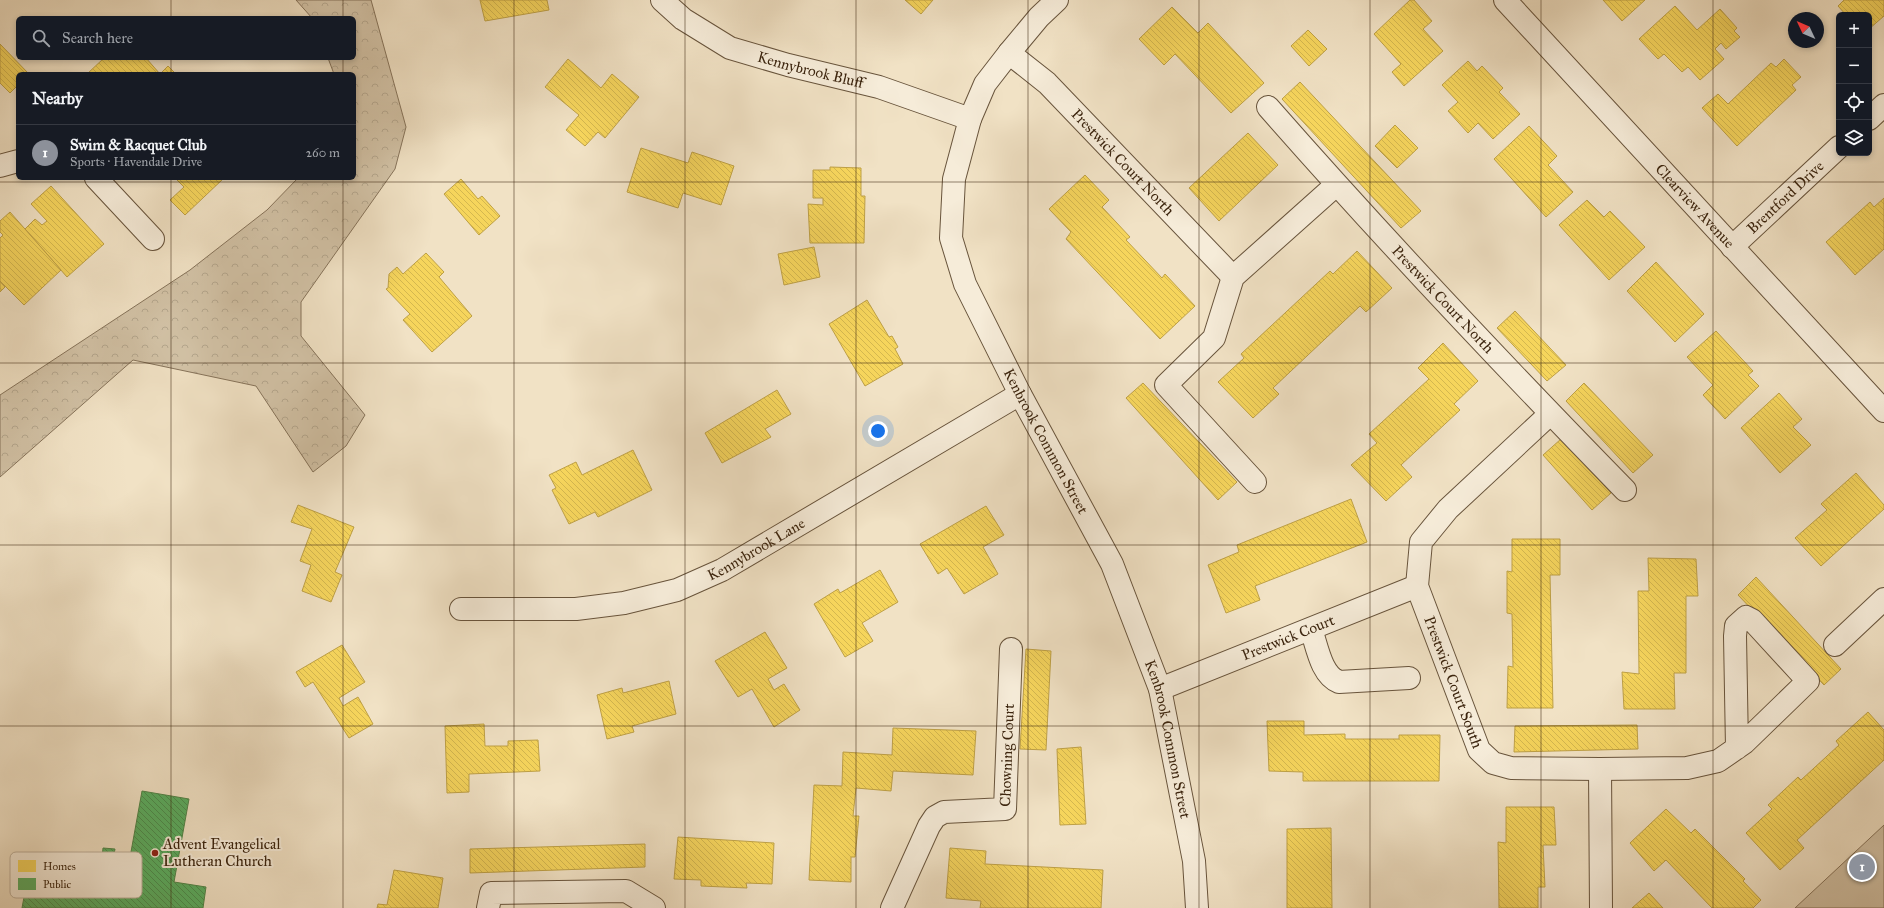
<!DOCTYPE html>
<meta charset="utf-8">
<style>
:root{--surface:#171b24;--page:#242831;--text:#f1f3f6;--muted:#9ea1a6;--line:#363941;--accent:#8c9099}
body{margin:0;font-family:"IM FELL Great Primer",serif;background:var(--page);color:var(--text)}
.controls{position:absolute;right:12px;top:12px;display:grid;overflow:hidden;border-radius:6px;box-shadow:0 2px 6px #0003}
.controls button{width:36px;height:36px;display:grid;place-items:center;padding:0;border:0;border-bottom:1px solid var(--line);background:var(--surface);color:var(--text);font:20px sans-serif}
.compass{position:absolute;left:1788px;top:12px;width:36px;height:36px;border-radius:50%;background:var(--surface);box-shadow:0 2px 6px #0003;rotate:314deg}
.you{position:absolute;left:878px;top:431px;width:14px;height:14px;margin:-10px;border:3px solid #fff;border-radius:50%;background:#1a73e8;box-shadow:0 0 0 6px #1a73e833}
.badge{display:grid;place-items:center;width:26px;height:26px;border-radius:50%;background:var(--accent);color:#fff;font-size:13px;font-weight:700}
.pin{position:absolute;translate:-50% -50%;border:2px solid #fff;box-shadow:0 1px 4px #0006}
.list{margin:0;padding:0;list-style:none}
h2{display:flex;justify-content:space-between;align-items:center;height:52px;margin:0;padding:0 16px;font-size:17px}
h2 small{font-size:13px;font-weight:400;color:var(--muted)}
.list li{display:grid;grid-template-columns:26px 1fr auto;gap:12px;align-items:center;box-sizing:border-box;height:56px;padding:0 16px;border-top:1px solid var(--line)}
.list b{display:block;font-size:15px;white-space:nowrap}
.list p{margin:0;font-size:13px;white-space:nowrap;color:var(--muted)}
.list em{font-size:13px;font-style:normal;color:var(--muted)}
.icon{flex:none;width:22px;height:22px;fill:none;stroke:currentColor;stroke-width:2;stroke-linecap:round;stroke-linejoin:round}
.map{position:relative;flex:none;width:1884px;height:908px;overflow:hidden}
.search{position:absolute;background:var(--surface);box-shadow:0 2px 6px #0003;left:16px;top:16px;width:340px;height:44px;display:flex;align-items:center;gap:10px;box-sizing:border-box;padding:0 14px;border-radius:6px;color:var(--muted);font-size:15px}
.panel{position:absolute;background:var(--surface);box-shadow:0 2px 6px #0003;left:16px;top:72px;width:340px;height:108px;border-radius:6px}
.map>svg:first-child{display:block}
.forest{fill:url(#forest-crowns);stroke:#86735a}
.garden{fill:#d2c2a6;stroke:#86735a}
.homes{fill:url(#homes-back-hatch);stroke:#bea045}
.public{fill:url(#public-back-hatch);stroke:#518548}
.lines{fill:none;stroke-linecap:round;stroke-linejoin:round}
.minor-casing{stroke:#68543c;stroke-width:24}
.minor{stroke:#f6ecd9;stroke-width:22}
.grid{fill:none;stroke:#3b240e;stroke-width:1;stroke-opacity:0.55}
.poi-dot{fill:#8f2418;stroke:#f6ecd9;stroke-width:1.5}
.labels{text-anchor:middle;dominant-baseline:central;stroke-width:4;stroke-linejoin:round;paint-order:stroke}
.street-label{font-size:15px;fill:#3b240e;stroke:#f6ecd9}
.poi-label{font-size:15px;fill:#3b240e;stroke:#f6ecd9;text-anchor:start}
.key{fill:#f6ecd9;stroke:#beb09c;stroke-width:1}
.key-label{font-size:11px;fill:#3b240e}
</style>
<div class="map">
<svg width="1884" height="908" viewBox="0 0 1884 908">
<defs>
<pattern id="forest-crowns" width="20" height="18" patternUnits="userSpaceOnUse"><rect width="20" height="18" fill="#d2c2a6"/><path d="M2 6a3 3 0 1 1 6 0M12 15a3 3 0 1 1 6 0" fill="none" stroke="#b5a78e"/></pattern>
<pattern id="homes-back-hatch" width="6" height="6" patternUnits="userSpaceOnUse"><rect width="6" height="6" fill="#f6d55c"/><path d="M-1 5l2 2M0 0l6 6M5-1l2 2" fill="none" stroke="#d4b74f"/></pattern>
<pattern id="public-back-hatch" width="6" height="6" patternUnits="userSpaceOnUse"><rect width="6" height="6" fill="#5aae61"/><path d="M-1 5l2 2M0 0l6 6M5-1l2 2" fill="none" stroke="#4c8d4e"/></pattern>
</defs>
<rect width="100%" height="100%" fill="#f1e2c5"/>
<filter id="stains"><feTurbulence type="fractalNoise" baseFrequency=".005" numOctaves="4"/><feColorMatrix values="0 0 0 0 .2 0 0 0 0 .09 0 0 0 0 .02 0 0 0 .5 -.17"/></filter>
<radialGradient id="worn" r=".72"><stop offset=".6" stop-color="#630" stop-opacity="0"/><stop offset="1" stop-color="#630" stop-opacity=".3"/></radialGradient>
<polygon class="forest" points="296,0 371,0 406,127 395,169 301,302 301,336 365,415 346,446 313,472 256,386 133,360 0,477 0,395 190,270 267,210 298,178 354,178 354,74 334,74 328,58 354,58 354,18 312,18"/>
<polygon class="garden" points="1884,825 1884,908 1795,908"/>
<g class="homes">
<polygon points="480,0 547,0 549,10 485,21"/>
<polygon points="905,0 933,0 921,14"/>
<polygon points="1410,0 1414,0 1432,21 1423,29 1443,51 1404,86 1392,72 1401,64 1374,34"/>
<polygon points="1603,0 1645,0 1622,21"/>
<polygon points="1844,0 1884,0 1884,16 1869,29 1869,15 1846,15 1838,6"/>
<polygon points="1675,6 1697,30 1720,9 1737,28 1734,31 1740,37 1726,49 1721,43 1715,49 1724,59 1700,80 1688,67 1682,72 1664,54 1658,59 1639,39"/>
<polygon points="1172,7 1198,33 1208,23 1264,83 1231,113 1175,54 1164,65 1139,39"/>
<polygon points="1308,30 1327,49 1309,66 1291,46"/>
<polygon points="0,44 29,74 18,74 18,85 10,93 0,83"/>
<polygon points="104,58 146,58 160,74 87,74"/>
<polygon points="568,59 601,88 612,74 639,97 605,138 598,132 585,146 566,130 579,115 545,87"/>
<polygon points="1784,59 1801,77 1792,85 1796,90 1737,146 1702,108 1718,94 1728,104 1771,63 1776,67"/>
<polygon points="1468,61 1477,71 1482,66 1503,88 1499,92 1520,114 1493,139 1478,123 1468,133 1448,111 1458,102 1442,85"/>
<polygon points="168,66 176,74 160,74"/>
<polygon points="1300,82 1421,211 1401,228 1282,99"/>
<polygon points="1395,125 1418,148 1397,168 1375,146"/>
<polygon points="1529,126 1557,156 1548,165 1573,192 1546,217 1494,159"/>
<polygon points="1248,133 1278,165 1219,221 1189,188"/>
<polygon points="641,148 688,163 692,152 734,166 721,205 683,193 678,208 627,192"/>
<polygon points="830,167 861,168 861,196 865,196 864,243 810,243 808,204 823,205 823,198 813,198 813,170 830,170"/>
<polygon points="1085,175 1109,200 1102,207 1130,237 1126,240 1162,278 1165,274 1195,306 1160,339 1066,239 1071,232 1049,209"/>
<polygon points="175,178 224,178 185,215 170,200 184,187"/>
<polygon points="461,179 478,199 482,196 500,216 479,235 444,194"/>
<polygon points="51,186 104,244 67,277 25,229 35,219 42,225 47,221 31,204"/>
<polygon points="1884,198 1884,249 1855,275 1826,242 1870,202 1874,207"/>
<polygon points="1587,200 1604,217 1610,211 1645,247 1609,280 1559,225"/>
<polygon points="10,212 61,270 24,305 0,281 0,238 3,235 0,232 0,221"/>
<polygon points="814,247 820,277 784,285 778,254"/>
<polygon points="1357,251 1392,288 1366,312 1360,306 1273,388 1279,394 1253,418 1218,382 1244,358 1241,354 1330,271 1333,274"/>
<polygon points="426,253 444,272 439,277 472,316 432,352 403,320 410,314 386,289 388,288 389,274 397,267 403,274"/>
<polygon points="1656,262 1704,314 1675,342 1627,291"/>
<polygon points="0,281 5,287 0,292"/>
<polygon points="867,300 889,337 892,336 898,347 895,349 903,364 865,386 829,324"/>
<polygon points="1515,311 1566,365 1547,381 1497,328"/>
<polygon points="1716,331 1753,371 1748,375 1759,386 1725,419 1703,395 1713,385 1687,357"/>
<polygon points="1443,343 1478,381 1454,404 1460,410 1401,465 1412,477 1386,501 1351,465 1377,443 1369,434 1429,379 1418,368"/>
<polygon points="1143,383 1237,482 1218,500 1126,398"/>
<polygon points="1584,383 1653,455 1633,473 1566,401"/>
<polygon points="777,390 791,414 765,429 771,437 722,463 705,433"/>
<polygon points="1779,393 1802,419 1793,427 1811,445 1780,473 1741,428"/>
<polygon points="1561,439 1611,493 1592,510 1543,455"/>
<polygon points="633,450 652,490 598,517 595,512 569,524 552,490 556,488 549,475 576,462 582,475"/>
<polygon points="1856,473 1884,505 1884,509 1821,566 1795,538 1827,510 1821,504"/>
<polygon points="1351,499 1367,542 1255,586 1260,600 1226,613 1208,565 1239,552 1237,545"/>
<polygon points="298,505 354,527 335,572 342,575 331,602 302,591 311,565 300,561 312,529 291,522"/>
<polygon points="986,506 1004,535 983,547 998,574 964,594 947,568 938,574 920,544"/>
<polygon points="1512,539 1560,539 1560,575 1550,575 1553,708 1507,708 1508,666 1513,667 1512,614 1507,613 1507,571 1512,572"/>
<polygon points="1648,558 1696,559 1698,596 1686,596 1686,673 1674,673 1675,709 1624,709 1622,672 1639,674 1638,591 1649,591"/>
<polygon points="880,570 898,602 862,623 873,641 845,657 814,604 838,589 840,593"/>
<polygon points="1756,577 1841,669 1824,685 1738,595"/>
<polygon points="765,632 787,668 768,679 774,690 784,684 800,710 774,727 752,689 738,697 715,661"/>
<polygon points="342,645 365,682 339,698 343,706 358,697 373,724 349,738 313,682 305,687 296,672"/>
<polygon points="1026,649 1051,651 1046,750 1020,749"/>
<polygon points="669,681 676,714 632,726 634,732 607,739 597,695 622,688 623,693"/>
<polygon points="1868,712 1884,730 1884,760 1797,840 1804,848 1780,870 1746,833 1772,809 1768,805 1798,777 1801,780 1839,745 1836,741"/>
<polygon points="1267,721 1304,721 1304,735 1345,734 1345,739 1399,739 1399,735 1440,735 1439,781 1303,781 1303,772 1269,771"/>
<polygon points="484,724 485,746 508,746 508,741 538,740 540,771 469,774 469,792 447,793 445,726"/>
<polygon points="1637,725 1638,749 1514,752 1515,726"/>
<polygon points="893,728 976,731 973,775 893,771 891,791 856,788 853,816 859,816 855,857 851,857 851,882 809,880 814,785 842,786 843,752 892,755"/>
<polygon points="1081,747 1086,824 1060,825 1057,749"/>
<polygon points="1506,807 1554,807 1556,845 1543,845 1545,887 1538,887 1538,908 1499,908 1498,842 1506,843"/>
<polygon points="1666,809 1691,833 1695,829 1745,879 1743,881 1761,900 1753,908 1712,908 1666,860 1654,871 1630,843"/>
<polygon points="1331,828 1332,908 1287,908 1287,829"/>
<polygon points="678,837 774,843 772,884 746,883 747,888 701,886 701,880 674,879"/>
<polygon points="645,844 645,867 470,873 470,849"/>
<polygon points="950,848 986,851 985,864 1103,870 1101,908 980,908 981,901 946,898"/>
<polygon points="394,870 443,878 438,908 377,908 378,904 387,905"/>
<polygon points="1649,893 1663,908 1632,908"/>
</g>
<polygon class="public" points="142,791 189,799 174,882 206,887 203,908 22,908 31,859 88,868 90,857 102,859 103,848 115,849 113,860 129,863"/>
<g class="lines">
<g class="minor-casing">
<g id="minor">
<path id="s1" d="M662,0L683,19L730,48L788,65L879,87L970,119"/>
<path id="s2" d="M1057,0L1039,17L1009,53L985,84L970,119L954,179L951,238L965,284L1020,394L1112,564L1160,689L1194,861L1197,908"/>
<path id="s3" d="M1505,0L1884,411"/>
<path id="s4" d="M1009,53L1047,83L1233,277"/>
<path id="s5" d="M1268,107C1383,238 1503,365 1625,490"/>
<polyline points="1869,119 1884,105"/>
<polyline points="0,166 18,161"/>
<polyline points="96,178 153,239"/>
<path id="s6" d="M1732,247L1839,147"/>
<path id="s7" d="M1550,414L1448,509L1421,542L1417,586L1479,750L1493,763L1511,768L1600,769L1687,768L1718,761L1744,743L1808,681L1752,620L1746,617L1736,626L1735,636L1737,748"/>
<polyline points="1255,482 1166,385 1214,338 1233,277 1336,185"/>
<path id="s8" d="M461,609H576L624,603L677,590L722,570L1020,394"/>
<path d="M1311,629C1317,646 1321,675 1339,682L1409,678"/>
<polyline points="1835,645 1884,599"/>
<path id="s9" d="M1160,689L1417,586"/>
<polyline points="1600,769 1601,908"/>
<polyline points="488,908 491,893 626,891 654,908"/>
<path id="s10" d="M892,908L929,826L935,817L944,812L1005,809L1011,649"/>
</g>
</g>
<use href="#minor" class="minor"/>
</g>
<path class="grid" d="M171,0V18M343,0V18M514,0V908M685,0V908M856,0V908M1028,0V908M1199,0V908M1370,0V908M1541,0V908M1713,0V908M171,58V74M343,58V74M171,178V908M343,178V908M0,182H1884M0,363H1884M0,545H1884M0,726H1884"/>
<circle class="poi-dot" cx="155" cy="853" r="4"/>
<g class="labels">
<g class="street-label">
<text stroke="none"><textPath href="#s1" startOffset="167">Kennybrook Bluff</textPath></text>
<text stroke="none"><textPath href="#s4" startOffset="158">Prestwick Court North</textPath></text>
<text stroke="none"><textPath href="#s6" startOffset="73">Brentford Drive</textPath></text>
<text stroke="none"><textPath href="#s3" startOffset="280">Clearview Avenue</textPath></text>
<text stroke="none"><textPath href="#s5" startOffset="260">Prestwick Court North</textPath></text>
<text stroke="none"><textPath href="#s2" startOffset="495">Kenbrook Common Street</textPath></text>
<text stroke="none"><textPath href="#s8" startOffset="307">Kennybrook Lane</textPath></text>
<text stroke="none"><textPath href="#s9" startOffset="138">Prestwick Court</textPath></text>
<text stroke="none"><textPath href="#s7" startOffset="329">Prestwick Court South</textPath></text>
<text stroke="none"><textPath href="#s2" startOffset="819">Kenbrook Common Street</textPath></text>
<text stroke="none"><textPath href="#s10" startOffset="226">Chowning Court</textPath></text>
</g>
<g class="poi-label">
<text x="163" y="844">Advent Evangelical<tspan x="163" dy="17">Lutheran Church</tspan></text>
</g>
</g>
<rect x="10" y="852" width="132" height="46" rx="6" class="key"/>
<rect x="18" y="860" width="18" height="12" fill="#f6d55c"/>
<rect x="18" y="878" width="18" height="12" fill="#5aae61"/>
<g class="key-label">
<text x="43" y="870">Homes</text>
<text x="43" y="888">Public</text>
</g>
<rect width="100%" height="100%" filter="url(#stains)"/>
<rect width="100%" height="100%" fill="url(#worn)"/>
</svg>
<div class="controls">
<button>+</button>
<button>−</button>
<button><svg class="icon" aria-label="locate" viewBox="0 0 24 24"><circle cx="12" cy="12" r="6"/><path d="M12 2v4M12 18v4M2 12h4M18 12h4"/></svg></button>
<button><svg class="icon" aria-label="layers" viewBox="0 0 24 24"><path d="M12 4l9 5-9 5-9-5zM3 14l9 5 9-5"/></svg></button>
</div>
<svg class="compass" viewBox="-18 -18 36 36"><path d="M0-13l5 13h-10z" fill="#e53935"/><path d="M0 13l5-13h-10z" fill="#9ea1a6"/></svg>
<div class="you"></div>
<div class="pin badge" style="left:1862px;top:867px">1</div>
<div class="search"><svg class="icon" aria-label="search" viewBox="0 0 24 24"><circle cx="10" cy="10" r="6"/><path d="M15 15l6 6"/></svg>Search here</div>
<section class="panel">
<h2>Nearby<small></small></h2>
<ul class="list">
<li><span class="badge">1</span><div><b>Swim &amp; Racquet Club</b><p>Sports · Havendale Drive</p></div><em>260 m</em></li>
</ul>
</section>
</div>
